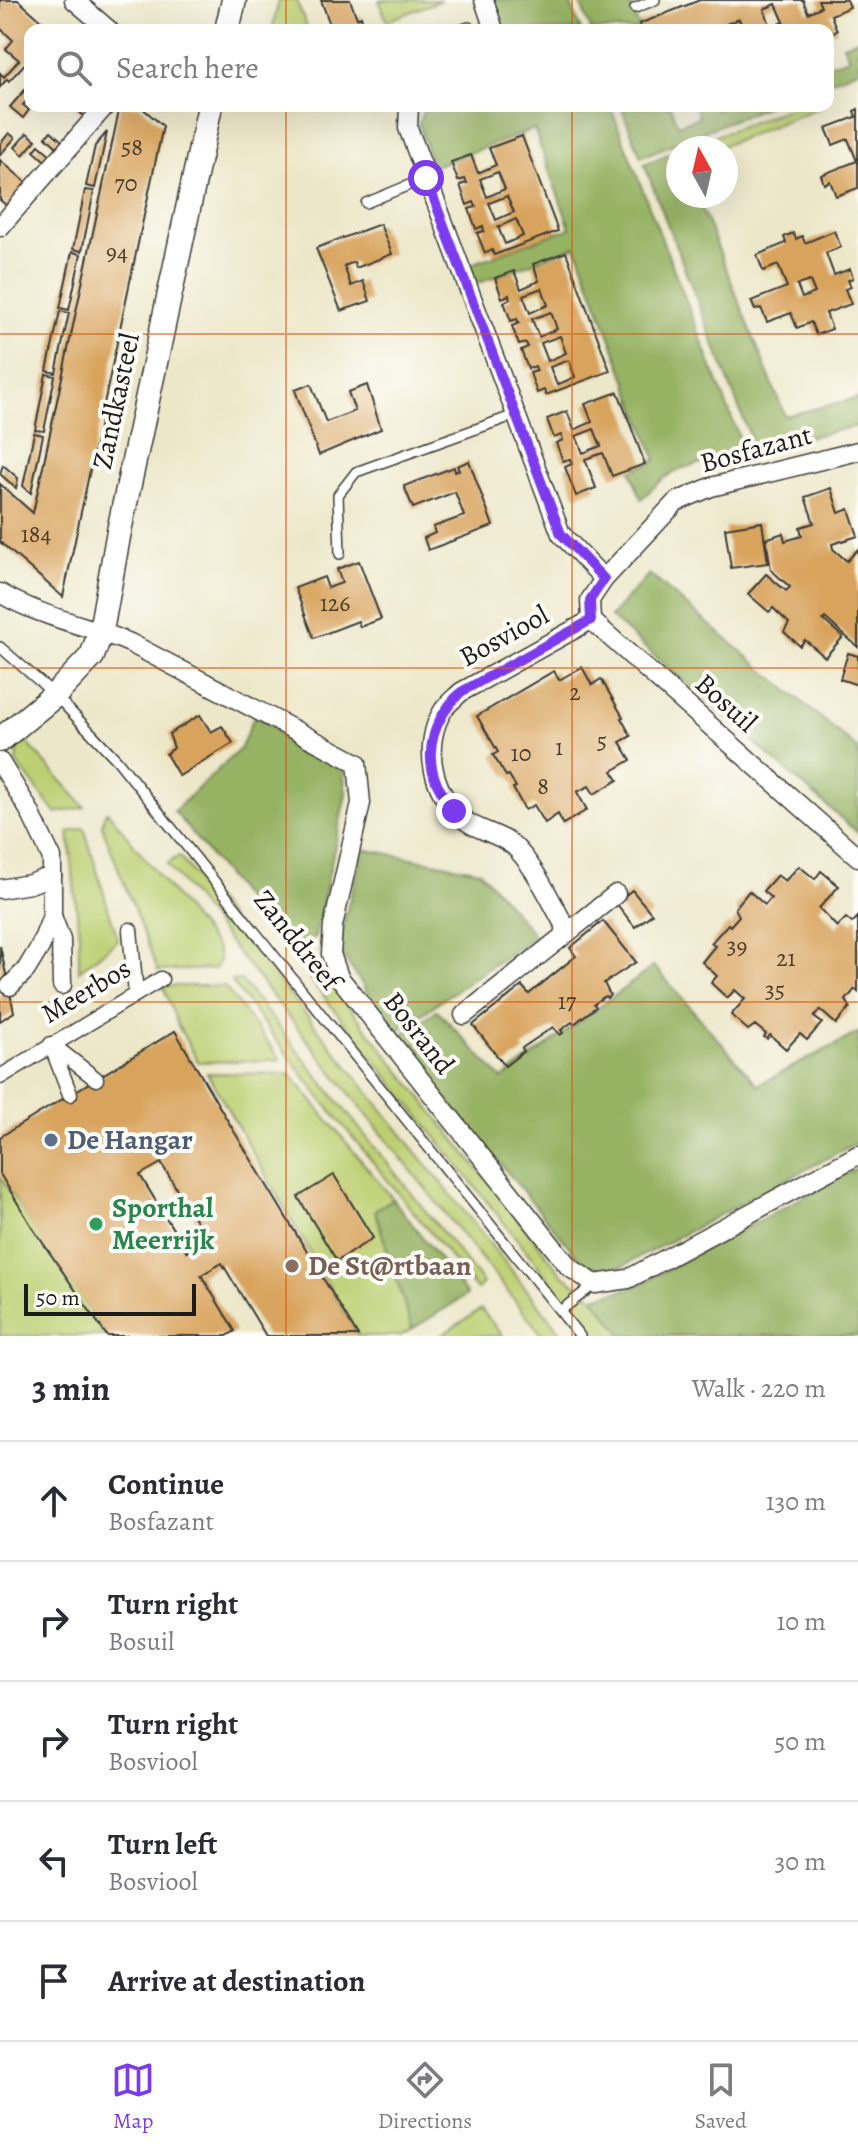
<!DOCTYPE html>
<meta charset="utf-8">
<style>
:root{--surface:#fff;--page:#f2f2f3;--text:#2b2b33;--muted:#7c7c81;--line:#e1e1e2;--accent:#7c3aed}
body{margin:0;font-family:Alegreya,serif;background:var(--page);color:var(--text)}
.compass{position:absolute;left:666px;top:136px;width:72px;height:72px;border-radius:50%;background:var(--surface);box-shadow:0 8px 32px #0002;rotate:352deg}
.scale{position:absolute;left:24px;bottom:20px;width:172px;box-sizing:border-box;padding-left:8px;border:4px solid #1c1c1c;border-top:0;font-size:22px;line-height:28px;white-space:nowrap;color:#1c1c1c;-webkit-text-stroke:6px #fdfcf7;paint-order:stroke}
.stop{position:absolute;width:24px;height:24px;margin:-18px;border:6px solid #7c3aed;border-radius:50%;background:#fff}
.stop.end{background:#7c3aed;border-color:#fff;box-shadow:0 2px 8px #0008}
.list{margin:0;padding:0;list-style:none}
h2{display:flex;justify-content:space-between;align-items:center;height:104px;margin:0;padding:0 32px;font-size:34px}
h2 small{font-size:26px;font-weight:400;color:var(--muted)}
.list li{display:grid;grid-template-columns:52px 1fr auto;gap:24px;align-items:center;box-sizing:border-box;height:120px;padding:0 32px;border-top:2px solid var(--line)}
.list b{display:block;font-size:30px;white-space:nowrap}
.list p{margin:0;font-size:26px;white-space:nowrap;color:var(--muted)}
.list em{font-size:26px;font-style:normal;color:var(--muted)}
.icon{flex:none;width:44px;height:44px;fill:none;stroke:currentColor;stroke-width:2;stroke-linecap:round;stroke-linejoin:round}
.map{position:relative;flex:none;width:858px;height:1336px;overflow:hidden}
.search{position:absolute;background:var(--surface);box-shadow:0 8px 32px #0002;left:24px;right:24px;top:24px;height:88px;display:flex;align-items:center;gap:20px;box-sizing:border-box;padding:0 28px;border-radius:16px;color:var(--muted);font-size:30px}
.sheet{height:704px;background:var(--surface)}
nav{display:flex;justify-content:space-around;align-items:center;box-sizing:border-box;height:112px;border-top:2px solid var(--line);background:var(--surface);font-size:22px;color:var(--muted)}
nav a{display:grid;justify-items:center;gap:4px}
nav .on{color:var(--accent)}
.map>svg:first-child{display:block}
.green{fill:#bdcf72;stroke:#6c7647;stroke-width:2}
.forest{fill:#96b264;stroke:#596740;stroke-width:2}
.building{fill:#d8a35b;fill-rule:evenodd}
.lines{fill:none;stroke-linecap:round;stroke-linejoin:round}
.service-casing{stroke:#3b3a36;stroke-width:12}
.pedestrian-casing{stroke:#3b3a36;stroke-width:17}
.minor-casing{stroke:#3b3a36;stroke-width:21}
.tertiary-casing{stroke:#3b3a36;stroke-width:27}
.service{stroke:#fff;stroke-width:9}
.pedestrian{stroke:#fff;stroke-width:14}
.minor{stroke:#fff;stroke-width:18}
.tertiary{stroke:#fff;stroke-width:24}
.route{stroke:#7c3aed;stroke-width:10}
.grid{fill:none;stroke:#de560d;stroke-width:2;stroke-opacity:0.55}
.service-dot{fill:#5c6f8a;stroke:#fdfcf7;stroke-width:3}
.leisure-dot{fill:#2e9e5b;stroke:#fdfcf7;stroke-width:3}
.education-dot{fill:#8d6e63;stroke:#fdfcf7;stroke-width:3}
.labels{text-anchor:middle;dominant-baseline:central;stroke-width:8;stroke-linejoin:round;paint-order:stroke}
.number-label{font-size:24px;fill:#4b3e2c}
.street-label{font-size:28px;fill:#1c1c1c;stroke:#fdfcf7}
.service-label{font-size:28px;font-weight:bold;fill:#4e5e75;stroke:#fdfcf7;text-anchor:start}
.leisure-label{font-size:28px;font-weight:bold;fill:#27864d;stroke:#fdfcf7;text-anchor:start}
.education-label{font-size:28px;font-weight:bold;fill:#785e54;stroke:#fdfcf7;text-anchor:start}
</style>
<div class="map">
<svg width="858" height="1336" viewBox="0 0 858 1336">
<rect width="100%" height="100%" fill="#fdfcf7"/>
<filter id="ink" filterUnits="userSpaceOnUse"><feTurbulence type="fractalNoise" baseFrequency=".0125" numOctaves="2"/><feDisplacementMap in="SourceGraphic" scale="16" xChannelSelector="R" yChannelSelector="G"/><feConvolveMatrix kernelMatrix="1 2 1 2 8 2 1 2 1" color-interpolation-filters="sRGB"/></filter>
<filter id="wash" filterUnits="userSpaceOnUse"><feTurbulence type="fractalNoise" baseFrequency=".006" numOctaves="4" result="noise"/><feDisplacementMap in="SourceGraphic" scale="32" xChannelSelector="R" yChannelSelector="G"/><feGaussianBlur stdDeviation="1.8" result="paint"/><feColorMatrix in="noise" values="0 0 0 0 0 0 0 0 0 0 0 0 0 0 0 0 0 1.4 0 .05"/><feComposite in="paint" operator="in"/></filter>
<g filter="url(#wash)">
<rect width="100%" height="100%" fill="#ede7c9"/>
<g class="green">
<polygon points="279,0 296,0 308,30 272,30"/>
<polygon points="379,0 441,0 387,21"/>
<polygon points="794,106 823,106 717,148 684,148"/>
<polygon points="23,738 85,807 56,813 16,762 18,746"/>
<polygon points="108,812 218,950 219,961 215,969 158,971 102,826 105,813"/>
<polygon points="84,828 118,940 79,971 79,934 69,832"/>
<polygon points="179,856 564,1336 543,1336 167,864"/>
<polygon points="314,969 330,983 562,1274 593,1297 624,1336 594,1336 306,974"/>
<polygon points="241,980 483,1283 477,1290 323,1101 231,981"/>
<polygon points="163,986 224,986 281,1060 198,1062 178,1026"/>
<polygon points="207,1073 290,1074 393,1199 375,1211 412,1329 400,1336 358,1336"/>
<polygon points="0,1177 107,1336 0,1336"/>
<polygon points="481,1309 503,1336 440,1336"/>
</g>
<g class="forest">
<polygon points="492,0 569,0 581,30 504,30"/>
<polygon points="579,0 628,0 640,30 591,30"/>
<polygon points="858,39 858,70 828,82 828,65 849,58 843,45"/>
<polygon points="425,106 610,106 745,452 683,468 664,478 641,499 631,471 656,460 576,246 476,284 468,265 570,228 534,129 432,167 419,124"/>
<polygon points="621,106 670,106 678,125 699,117 695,106 714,106 716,110 725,106 767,106 641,157"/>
<polygon points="678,150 678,196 697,196 785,416 858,398 858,426 755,449 644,164"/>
<polygon points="649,574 858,749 858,833 610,617"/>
<polygon points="254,716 332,757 343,767 346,794 315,937 305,946 282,945 174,811 241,748"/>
<polygon points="363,849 480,871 535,936 394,1033 340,951 343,925"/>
<polygon points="654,966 758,1085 858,1033 858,1142 623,1266 600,1269 581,1261 396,1038 437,1010 502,1079"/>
<polygon points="858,1168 858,1336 624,1336 593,1297 632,1288"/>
<polygon points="393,1199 467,1295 412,1329 375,1210"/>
</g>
<g id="blocks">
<g class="building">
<polygon points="0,0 18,0 52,30 30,30 30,58 9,81 7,79 0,87 0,73 4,77 19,60 6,49 13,40 0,28"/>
<polygon points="321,0 350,0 357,18 361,16 363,23 351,30 332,30"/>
<path d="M700,0H803L808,13L821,7L818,0H847L850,7L831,15L837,31L828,35V30H815L812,22L793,30H744L739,19L726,24L729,30H642L639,24ZM776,4L784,22L771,27L764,9Z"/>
<polygon points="30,84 30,97 23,105 29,110 23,118 10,107"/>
<polygon points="73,106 94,106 85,117"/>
<polygon points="120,106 140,106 163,126 63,597 0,542 0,484 33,513"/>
<polygon points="858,109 858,188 836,196 830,181 824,184 821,175 857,161 848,139 833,145 826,128 856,117 854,111"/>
<polygon points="51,131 62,141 57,147 46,137"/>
<polygon points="107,132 95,188 86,186 95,146"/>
<polygon points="9,133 15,138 0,155 0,144"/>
<polygon points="27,133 36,140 23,155 15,147"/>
<path d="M522,136L558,231L494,255L492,250L485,253L477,233L484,231L483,226L476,229L469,209L476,207L474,202L467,205L460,185L467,183L465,179L458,181L451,162L471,155L478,173L496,165L489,148ZM498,172L505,189L487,197L480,179ZM507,196L514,212L496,220L489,203ZM516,219L523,236L505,244L498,227Z"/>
<polygon points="39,145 51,155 45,161 34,151"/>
<polygon points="0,160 27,183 7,206 0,200"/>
<polygon points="85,190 94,191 82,251 73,249"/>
<polygon points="380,224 392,254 356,268 354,262 344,266 351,286 363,281 370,301 341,311 316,248"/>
<path d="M834,231L841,247L826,253L834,275L850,269L853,278L848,280L851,287L845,289L851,304L826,313L832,329L816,335L811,322L797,328L791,313L767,322L761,308L755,310L751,301L787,287L778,265L763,271L757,255L786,243L784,237L793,233L796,239L802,236L805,243ZM810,281L815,293L802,298L797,285Z"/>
<polygon points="72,252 81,254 69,310 60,308"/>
<path d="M566,252L610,371L546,395L544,390L537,393L530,373L537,371L535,366L528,369L521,350L528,347L526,343L519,345L512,326L519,323L517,319L511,321L504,302L510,299L509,295L502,298L495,278L514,271L521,289L539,281L533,264ZM542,288L548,305L530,313L523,295ZM551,312L557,329L539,337L532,319ZM560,336L566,353L548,361L541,343ZM569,360L575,377L557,385L550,367Z"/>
<polygon points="60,311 69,313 56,373 47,371"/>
<polygon points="46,374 55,376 44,431 35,430"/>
<polygon points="311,384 326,422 355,411 348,392 367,385 381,429 319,455 295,390"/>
<path d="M618,392L645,464L612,476L603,453L585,459L596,488L576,496L565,467L572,464L570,459L563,461L556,443L563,440L561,435L554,438L547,419L567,411L574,430L592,422L585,404ZM594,429L601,446L583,453L576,436Z"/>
<polygon points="34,433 43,435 31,493 23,486"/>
<polygon points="469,461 493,526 428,550 424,538 435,533 433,527 464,516 455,492 413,508 404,486 454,467 455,472 459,470 457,466"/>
<polygon points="3,465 18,478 16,488 0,474"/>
<polygon points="831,488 839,513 849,509 858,536 832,544 833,549 847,561 858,549 858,647 825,618 823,620 843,637 825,657 805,640 800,646 784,632 789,623 773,608 769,612 748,594 766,574 786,591 790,587 771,570 766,539 783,533 785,541 802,536 800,527 814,523 805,497"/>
<polygon points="762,522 768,563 731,568 725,528"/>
<polygon points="359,561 381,619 360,627 358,621 314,638 295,588 324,577 328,588 342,583 337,569"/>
<polygon points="848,653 858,656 858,685 840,679"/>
<polygon points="582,667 592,685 601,679 623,717 621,718 631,736 620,742 631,760 612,771 618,780 594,794 589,786 577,792 587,810 563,824 558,814 545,823 534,805 525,810 513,788 516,787 509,775 506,776 493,755 498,752 477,716 554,671 559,680"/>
<polygon points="200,715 211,732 222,726 233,743 179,776 166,754 174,748 169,734"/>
<polygon points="799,866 815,879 821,871 839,886 819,908 837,927 846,918 852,923 858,917 858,992 855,989 846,1000 850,1007 836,1024 820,1010 814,1017 822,1023 807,1040 800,1034 786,1049 770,1035 767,1039 764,1037 766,1034 755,1025 748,1030 731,1015 745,999 735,990 727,998 711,983 717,976 702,962 715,946 711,943 728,924 730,926 739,916 735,908 749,891 765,905 771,898 763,891 777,875 785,881"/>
<polygon points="632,890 652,914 635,927 616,903"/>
<polygon points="603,921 636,962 604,983 610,995 607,998 605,996 594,1004 596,1007 574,1024 572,1022 561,1030 563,1033 560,1035 553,1027 522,1048 524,1051 505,1066 473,1025 522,986 529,994 576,956 570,948"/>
<polygon points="0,946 14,1012 0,1021"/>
<path d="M175,1031L229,1123L358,1336H266L222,1263L201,1275L235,1331L227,1336H107L34,1230L0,1174V1137ZM161,1163L207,1239L187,1252L140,1175Z"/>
<polygon points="334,1175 373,1238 337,1261 298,1197"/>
</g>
</g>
</g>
<g filter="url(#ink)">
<use href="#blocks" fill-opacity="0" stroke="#3b3a36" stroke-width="2"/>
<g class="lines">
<g class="service-casing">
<g id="service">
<polyline points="635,8 655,0"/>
<polyline points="460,30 469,27"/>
<polyline points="366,203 426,178"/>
<polyline points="340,554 338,495 356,472 515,415"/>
<polyline points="0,647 55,695 117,760 580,1336"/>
<polyline points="560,1311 595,1284"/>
</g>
</g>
<g class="pedestrian-casing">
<g id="pedestrian">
<polyline points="130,930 136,994"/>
<polyline points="51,1044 96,1079"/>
<polyline points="51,1045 70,1094"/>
<polyline points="0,1077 161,979"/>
</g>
</g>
<g class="minor-casing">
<g id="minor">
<polyline points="74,0 109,30"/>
<polyline points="484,0 494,30"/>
<polyline points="409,106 408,128 561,534 604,579 676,502 711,487 858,451"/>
<polyline points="0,227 105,106"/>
<polyline points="604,579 590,600 591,620 858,857"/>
<path d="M0,593C40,617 87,625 130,643L357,763L361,803L333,926L331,954L339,977L569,1267L595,1284L628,1279L858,1155"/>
<polyline points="0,762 29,810 52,858 52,916 40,947 26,970 10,986"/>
<polyline points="0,889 30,884 52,876"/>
<polyline points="52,916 61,940 62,985"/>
<path d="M568,932C553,905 538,872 517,849C505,836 483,832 469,823C433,800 420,745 444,709C448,703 456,697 461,692L591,620"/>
<polyline points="464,1015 616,894"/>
</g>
</g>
<g class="tertiary-casing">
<g id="tertiary">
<polyline points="227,30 234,0"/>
<polyline points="0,740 55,695 92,656 101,631 119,531 210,106"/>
</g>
</g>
<use href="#service" class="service"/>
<use href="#pedestrian" class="pedestrian"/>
<use href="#minor" class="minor"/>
<use href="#tertiary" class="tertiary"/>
</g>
</g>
<g class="lines" filter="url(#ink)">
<path class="route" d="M426,178L561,534L604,579L590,600L591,620L461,692C436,716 422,750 437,784C441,793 449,802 454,811"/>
</g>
<path class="grid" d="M286,0V30M572,0V30M286,106V1336M572,106V1336M0,334H858M0,668H858M0,1002H858"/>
<circle class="service-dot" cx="51" cy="1140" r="8"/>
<circle class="leisure-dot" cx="96" cy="1224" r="8"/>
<circle class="education-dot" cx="292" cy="1266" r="8"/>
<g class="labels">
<g class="number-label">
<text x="132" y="147">58</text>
<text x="126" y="183">70</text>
<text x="117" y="252">94</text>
<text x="36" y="534">184</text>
<text x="335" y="603">126</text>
<text x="575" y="692">2</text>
<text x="602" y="741">5</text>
<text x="559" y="747">1</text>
<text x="521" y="753">10</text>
<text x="543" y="786">8</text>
<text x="737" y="946">39</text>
<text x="786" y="958">21</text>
<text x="775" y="990">35</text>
<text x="567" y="1001">17</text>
</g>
<g class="street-label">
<text transform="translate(116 401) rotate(-78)">Zandkasteel</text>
<text transform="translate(756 449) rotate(-15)">Bosfazant</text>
<text transform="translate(504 636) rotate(-29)">Bosviool</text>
<text transform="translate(726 703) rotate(42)">Bosuil</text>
<text transform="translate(297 940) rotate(51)">Zanddreef</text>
<text transform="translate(86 991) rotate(-31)">Meerbos</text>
<text transform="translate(419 1033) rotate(52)">Bosrand</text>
</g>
<g class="service-label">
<text x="67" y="1140">De Hangar</text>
</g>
<g class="leisure-label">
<text x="112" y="1208">Sporthal<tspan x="112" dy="32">Meerrijk</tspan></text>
</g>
<g class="education-label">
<text x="308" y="1266">De St@rtbaan</text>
</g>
</g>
</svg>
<svg class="compass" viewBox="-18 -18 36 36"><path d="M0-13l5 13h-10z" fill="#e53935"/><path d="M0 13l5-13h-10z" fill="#7c7c81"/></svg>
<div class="scale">50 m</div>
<div class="stop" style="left:426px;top:178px"></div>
<div class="stop end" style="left:454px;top:811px"></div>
<div class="search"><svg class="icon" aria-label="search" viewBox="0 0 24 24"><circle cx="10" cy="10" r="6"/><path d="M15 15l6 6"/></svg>Search here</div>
</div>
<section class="sheet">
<h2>3 min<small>Walk · 220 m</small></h2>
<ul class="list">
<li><svg class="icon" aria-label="ahead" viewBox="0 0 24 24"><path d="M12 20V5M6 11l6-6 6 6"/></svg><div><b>Continue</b><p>Bosfazant</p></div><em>130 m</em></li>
<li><svg class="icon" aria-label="right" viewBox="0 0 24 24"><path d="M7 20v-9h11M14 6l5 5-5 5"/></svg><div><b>Turn right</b><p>Bosuil</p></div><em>10 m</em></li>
<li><svg class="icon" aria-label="right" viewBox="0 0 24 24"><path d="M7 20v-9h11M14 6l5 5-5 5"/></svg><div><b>Turn right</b><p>Bosviool</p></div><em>50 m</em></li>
<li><svg class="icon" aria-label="left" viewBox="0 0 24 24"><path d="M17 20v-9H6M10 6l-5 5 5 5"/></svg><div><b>Turn left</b><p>Bosviool</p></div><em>30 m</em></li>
<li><svg class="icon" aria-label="arrive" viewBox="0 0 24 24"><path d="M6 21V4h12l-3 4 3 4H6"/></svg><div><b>Arrive at destination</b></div></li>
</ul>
</section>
<nav>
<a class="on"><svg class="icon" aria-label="map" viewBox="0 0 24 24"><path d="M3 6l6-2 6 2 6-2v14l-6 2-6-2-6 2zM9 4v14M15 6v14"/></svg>Map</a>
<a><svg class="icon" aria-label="directions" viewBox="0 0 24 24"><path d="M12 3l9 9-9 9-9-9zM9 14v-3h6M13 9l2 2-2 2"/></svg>Directions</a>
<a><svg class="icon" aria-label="saved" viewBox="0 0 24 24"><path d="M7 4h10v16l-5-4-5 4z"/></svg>Saved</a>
</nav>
